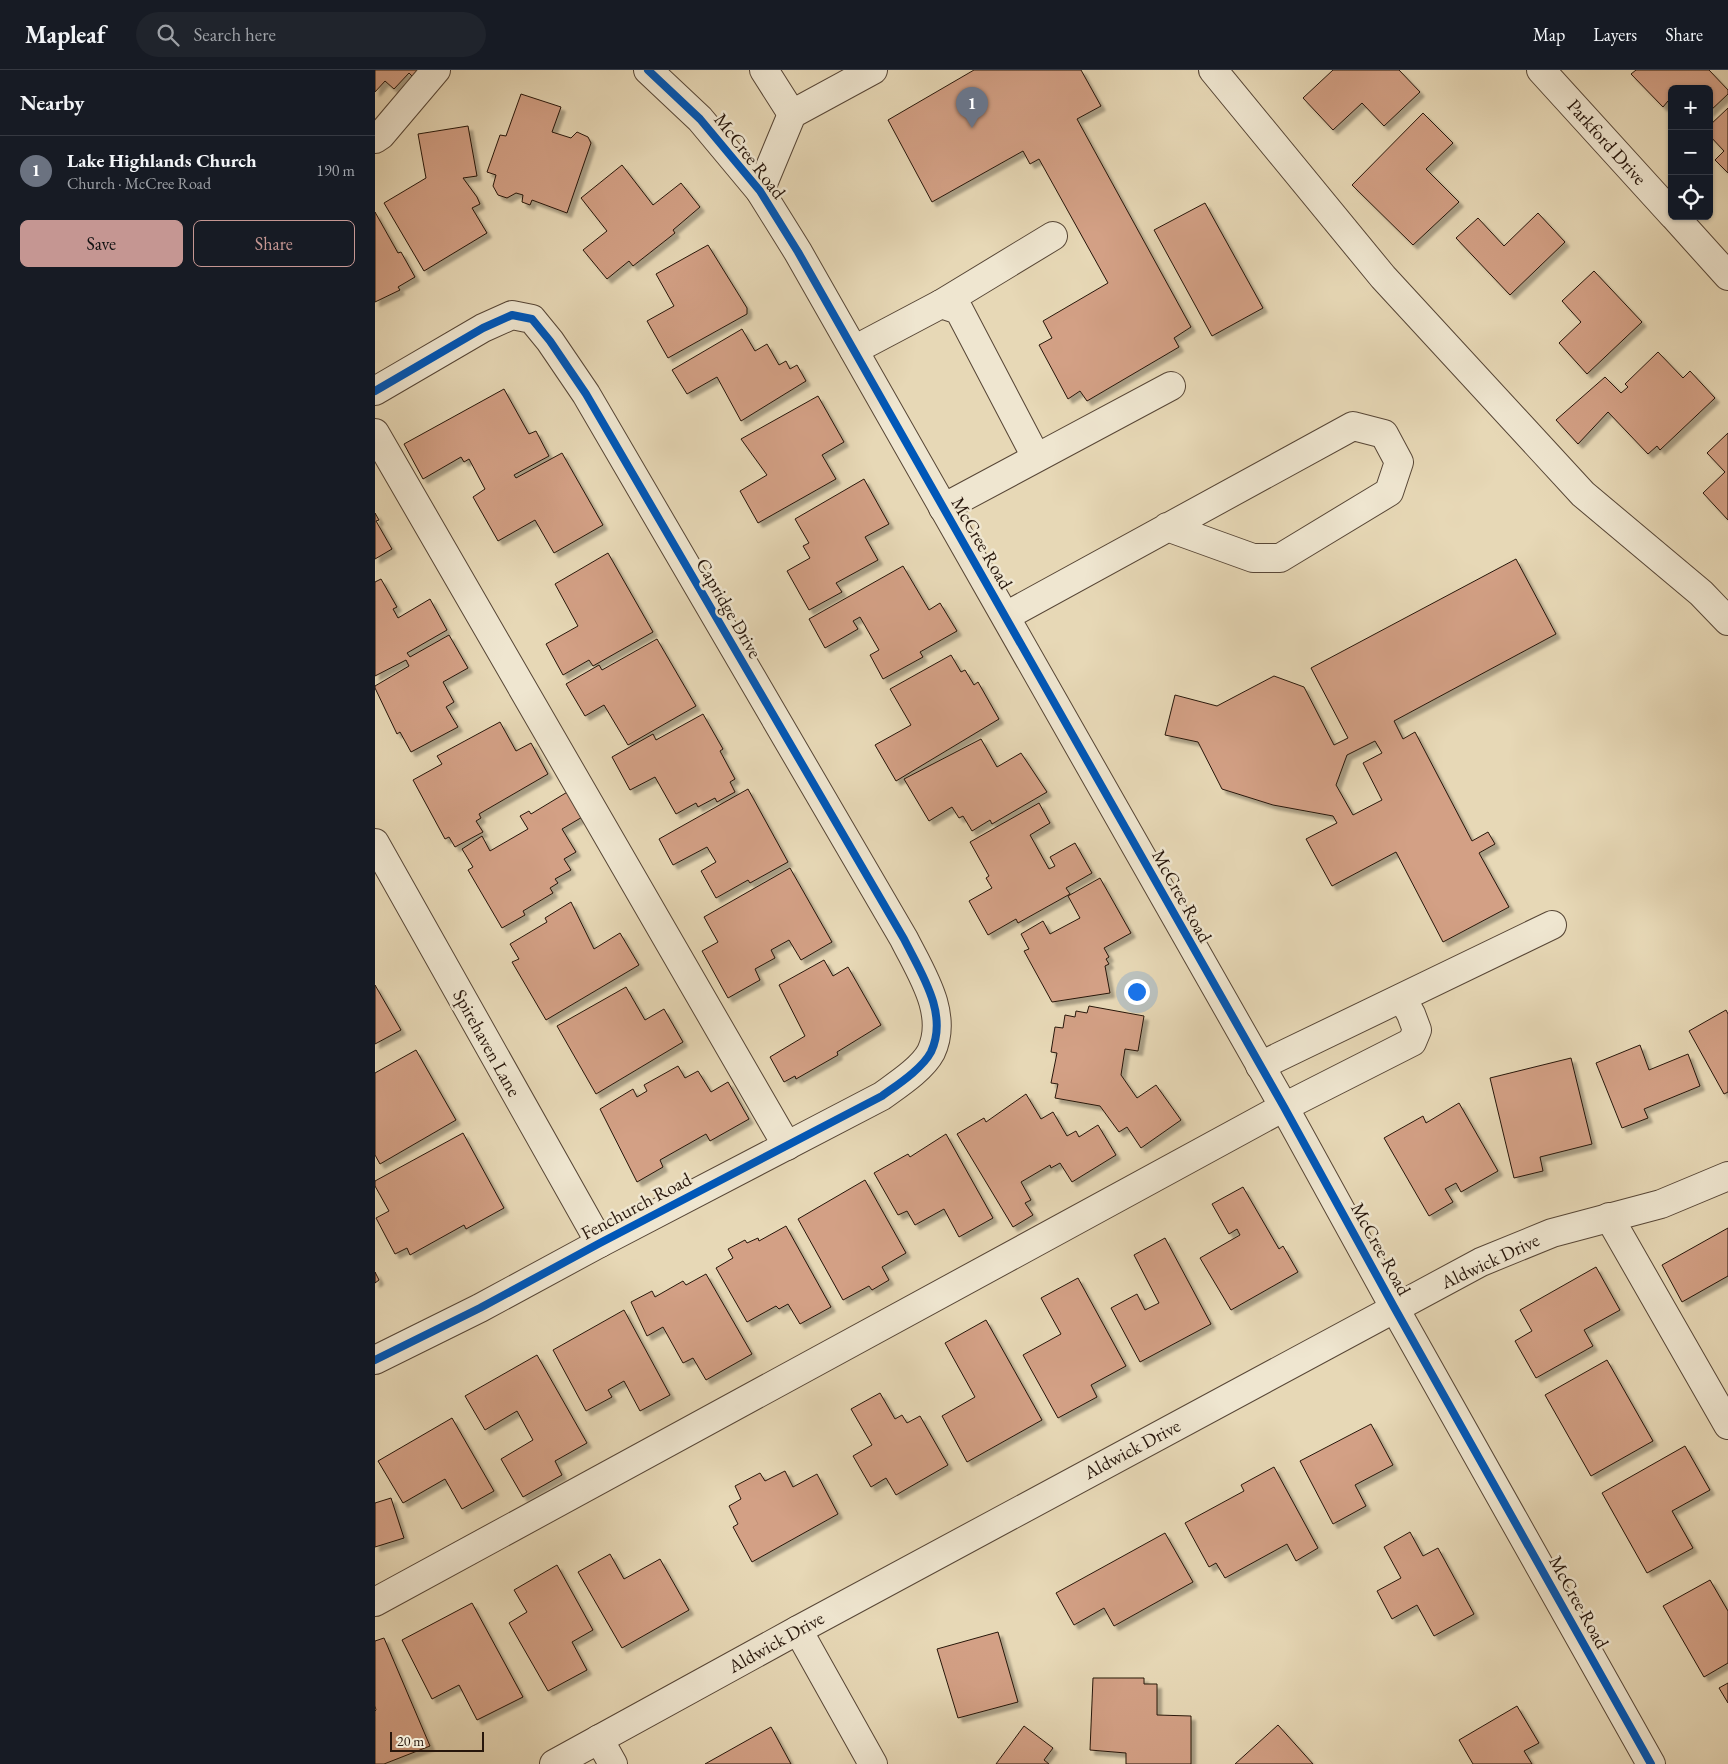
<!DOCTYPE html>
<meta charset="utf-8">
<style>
:root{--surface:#171b24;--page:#20242c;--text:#f1f3f6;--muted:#9ea1a6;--line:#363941;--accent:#c59692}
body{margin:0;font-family:"EB Garamond",serif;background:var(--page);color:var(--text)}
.controls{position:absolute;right:15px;top:15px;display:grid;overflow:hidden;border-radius:8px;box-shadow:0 1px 4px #0004}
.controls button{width:45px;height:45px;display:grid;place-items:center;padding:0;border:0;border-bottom:1px solid var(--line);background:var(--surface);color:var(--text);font:25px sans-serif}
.scale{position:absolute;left:15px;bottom:12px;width:94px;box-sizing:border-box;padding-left:5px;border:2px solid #27160b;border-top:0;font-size:14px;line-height:18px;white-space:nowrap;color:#27160b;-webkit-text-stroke:4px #efe6d0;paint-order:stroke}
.you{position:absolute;left:761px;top:921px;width:18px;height:18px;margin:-12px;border:4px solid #fff;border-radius:50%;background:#1a73e8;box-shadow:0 0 0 8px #1a73e833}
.badge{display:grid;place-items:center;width:32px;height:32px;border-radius:50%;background:var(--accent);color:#fff;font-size:16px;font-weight:700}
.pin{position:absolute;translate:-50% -41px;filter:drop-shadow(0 1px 2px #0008)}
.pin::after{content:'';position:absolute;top:26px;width:18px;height:15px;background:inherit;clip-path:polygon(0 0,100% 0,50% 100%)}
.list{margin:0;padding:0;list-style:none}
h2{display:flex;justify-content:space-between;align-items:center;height:65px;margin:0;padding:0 20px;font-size:21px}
h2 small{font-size:16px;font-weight:400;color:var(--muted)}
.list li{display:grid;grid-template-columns:32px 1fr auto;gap:15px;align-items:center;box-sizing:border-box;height:70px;padding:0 20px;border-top:1px solid var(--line)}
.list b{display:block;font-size:19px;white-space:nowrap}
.list p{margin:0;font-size:16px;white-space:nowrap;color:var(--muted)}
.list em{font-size:16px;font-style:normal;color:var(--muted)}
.actions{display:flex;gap:10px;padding:15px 20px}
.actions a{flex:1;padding:11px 0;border:1px solid var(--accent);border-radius:8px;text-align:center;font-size:18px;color:var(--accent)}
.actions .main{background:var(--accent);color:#111}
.icon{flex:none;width:28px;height:28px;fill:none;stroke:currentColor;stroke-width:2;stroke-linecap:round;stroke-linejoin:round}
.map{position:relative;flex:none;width:1353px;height:1694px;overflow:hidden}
header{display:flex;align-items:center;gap:30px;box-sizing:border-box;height:70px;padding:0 25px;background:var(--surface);border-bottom:1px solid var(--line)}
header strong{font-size:24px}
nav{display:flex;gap:28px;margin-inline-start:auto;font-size:18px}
.search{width:350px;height:45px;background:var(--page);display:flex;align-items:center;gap:12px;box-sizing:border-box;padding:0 18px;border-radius:28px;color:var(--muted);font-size:19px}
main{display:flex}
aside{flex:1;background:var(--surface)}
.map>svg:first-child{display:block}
.building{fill:#d3a085;stroke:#27160b;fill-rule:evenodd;filter:url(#shadow)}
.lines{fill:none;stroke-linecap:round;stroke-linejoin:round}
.minor-casing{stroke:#574636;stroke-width:30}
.minor{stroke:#efe6d0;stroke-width:28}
.cycleway-casing{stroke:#efe6d0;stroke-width:11}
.cycleway{stroke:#0057b8;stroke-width:8}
.labels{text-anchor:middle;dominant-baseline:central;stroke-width:5;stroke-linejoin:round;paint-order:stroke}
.street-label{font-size:19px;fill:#27160b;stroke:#efe6d0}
</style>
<header>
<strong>Mapleaf</strong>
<div class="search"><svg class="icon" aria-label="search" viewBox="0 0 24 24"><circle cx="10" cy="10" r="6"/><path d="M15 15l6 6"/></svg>Search here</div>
<nav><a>Map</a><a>Layers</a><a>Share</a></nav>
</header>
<main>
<aside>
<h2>Nearby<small></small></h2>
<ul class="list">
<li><span class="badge" style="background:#6b7280">1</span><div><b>Lake Highlands Church</b><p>Church · McCree Road</p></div><em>190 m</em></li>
</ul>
<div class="actions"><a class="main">Save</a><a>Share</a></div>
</aside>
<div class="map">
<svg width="1353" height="1694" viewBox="0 0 1353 1694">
<defs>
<filter id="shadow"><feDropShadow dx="4.5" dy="4.5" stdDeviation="1" flood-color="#0004"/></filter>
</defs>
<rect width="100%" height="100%" fill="#e7d8b6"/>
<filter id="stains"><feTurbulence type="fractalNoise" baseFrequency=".004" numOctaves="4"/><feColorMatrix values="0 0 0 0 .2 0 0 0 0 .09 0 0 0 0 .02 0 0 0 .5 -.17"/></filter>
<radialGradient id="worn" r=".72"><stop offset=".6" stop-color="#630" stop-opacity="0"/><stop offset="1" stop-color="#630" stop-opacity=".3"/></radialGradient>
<g class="building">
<polygon points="0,0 48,0 40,9 34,3 19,19 10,11 0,22"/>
<polygon points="599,0 706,0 726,36 702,49 816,257 799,268 804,277 712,331 705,321 693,329 664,275 677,268 668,251 733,213 664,89 655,94 648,81 557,132 513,50"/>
<polygon points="958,0 1024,0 1045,22 1009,56 987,33 958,60 928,28"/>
<polygon points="1261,0 1334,0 1353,20 1353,24 1334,42 1334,19 1297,19 1297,35 1293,31 1288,37 1256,4"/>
<polygon points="146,24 186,37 177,62 196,68 202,62 213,67 216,73 192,143 157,130 155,135 147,132 148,125 141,123 132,128 123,125 118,116 121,105 112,102 125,65 131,66"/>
<polygon points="1353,38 1353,103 1340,90 1349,81 1334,65 1334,56"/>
<polygon points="1048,43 1078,73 1051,99 1084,132 1038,175 977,115"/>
<polygon points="93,56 102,106 88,108 102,127 105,134 97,138 112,163 49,201 9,133 51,108 43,64"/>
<polygon points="247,95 278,135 306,113 325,137 298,160 300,163 258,196 254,191 232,209 208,180 232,161 206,128"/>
<polygon points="830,133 888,238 837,266 779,160"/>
<polygon points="0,142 23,183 26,182 40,207 23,217 25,220 0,232"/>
<polygon points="1163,143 1190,172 1135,225 1081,168 1103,148 1129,176"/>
<polygon points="333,175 372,238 372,244 293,288 272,251 299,236 281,204"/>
<polygon points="1219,201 1267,252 1212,304 1184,273 1206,252 1187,231"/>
<polygon points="367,259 380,281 392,274 404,295 411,291 415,299 422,295 431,311 366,351 342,307 312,324 297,300"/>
<polygon points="1283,282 1308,308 1315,301 1340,328 1285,380 1282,376 1273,384 1233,342 1203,374 1181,350 1230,307 1246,323 1253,317 1250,314"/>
<polygon points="129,319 154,364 161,361 174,386 139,405 141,408 187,383 228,455 179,483 160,450 123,471 98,427 110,419 94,389 89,392 86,387 48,409 29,374"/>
<polygon points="443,326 469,372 447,385 461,409 383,453 365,421 392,405 366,369"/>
<polygon points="1353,363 1353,450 1328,423 1350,402 1332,383"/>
<polygon points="489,409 514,454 490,467 503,490 461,513 467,522 434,540 412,501 435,488 428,476 434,473 420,449"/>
<polygon points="0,443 4,450 1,451 17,479 0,489"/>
<polygon points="233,483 278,562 218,596 214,590 188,605 171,574 203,556 180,514"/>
<path d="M1141,489L1181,564L1019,651L1028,669L1040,662L1097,771L1113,762L1120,774L1104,783L1134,837L1068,872L1021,782L957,816L931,769L962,753L958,746L898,735L847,719L823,672L790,665L800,625L842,636L899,606L929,617L959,675L973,668L936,598ZM1000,671L1007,683L988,693L1007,730L978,745L961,715L972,685Z"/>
<polygon points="528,496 554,540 565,533 582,561 545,582 548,587 508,609 495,585 504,580 485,547 478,551 483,559 450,578 434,549"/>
<polygon points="6,509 22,537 18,539 23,548 55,529 72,560 32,583 35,587 74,565 93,598 68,612 79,632 71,637 83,657 36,682 25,662 22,664 0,618 0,616 34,596 31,590 0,606 0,512"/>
<polygon points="282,569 321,636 253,675 229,635 210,646 191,614 224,595 227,600"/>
<polygon points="576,585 586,602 590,600 599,615 603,612 624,649 521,711 500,675 536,655 515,619"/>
<polygon points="328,644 348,679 345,681 360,709 355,712 360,722 342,732 340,728 323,737 321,733 301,744 280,707 255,720 237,687 278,664 281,670"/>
<polygon points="125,652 141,681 156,673 173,704 104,744 106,748 101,751 108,762 80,777 74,767 70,769 38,710 67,694 62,686"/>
<polygon points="606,669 622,697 646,683 672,722 617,754 615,750 597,761 588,746 584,748 577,737 554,751 529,709"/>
<polygon points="373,719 413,792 375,813 373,810 341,828 326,801 341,792 332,777 298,795 284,769"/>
<polygon points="194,721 209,746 187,759 201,782 189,789 196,800 180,809 183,813 175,818 178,823 148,841 150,845 127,858 93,800 98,797 87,779 107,766 115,781 153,759 145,746 154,741 156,744"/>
<polygon points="664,733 675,753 655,765 674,799 680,796 675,787 700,773 717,803 691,818 695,824 643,853 641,849 613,865 594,831 617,818 611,808 614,806 595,772"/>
<polygon points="415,798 457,872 426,890 414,870 396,880 400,888 380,899 385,910 353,928 327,881 343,872 329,847"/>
<polygon points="725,808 756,863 729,878 734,887 731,889 734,894 730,896 735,923 677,932 649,881 654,879 646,864 668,851 675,864 705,848 693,826"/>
<polygon points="196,832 219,879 245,863 264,895 171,950 137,892 144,889 135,874 172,852 170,848"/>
<polygon points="449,890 458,906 473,897 506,955 462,982 463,985 421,1009 420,1006 409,1012 395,987 430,966 404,915"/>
<polygon points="0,915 26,960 0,974"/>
<polygon points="251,917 270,950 289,939 308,972 221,1024 182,956"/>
<polygon points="714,936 769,946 763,981 750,979 746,1005 762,1028 781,1015 806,1050 766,1078 752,1057 744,1062 725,1036 680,1028 683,1014 676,1013 682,983 676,982 680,957 688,958 690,945 700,947 701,941 712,943"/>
<polygon points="1351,940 1353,944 1353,1022 1349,1024 1314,961"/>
<polygon points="1265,975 1274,1000 1313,984 1325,1016 1269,1039 1273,1048 1247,1058 1221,993"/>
<polygon points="41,980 81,1050 5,1094 0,1085 0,1003"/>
<polygon points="1196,988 1217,1074 1165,1087 1168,1101 1139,1108 1115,1008"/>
<polygon points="303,996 310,1008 323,1001 336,1022 353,1012 374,1049 335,1071 331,1064 285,1090 288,1097 262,1112 225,1039 258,1019 262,1027 272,1021 269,1015"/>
<polygon points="651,1024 666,1049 678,1042 692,1066 701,1061 704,1067 723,1055 741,1085 697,1112 685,1093 676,1098 675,1095 646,1112 656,1130 650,1133 658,1145 638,1157 582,1064 609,1048 611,1052"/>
<polygon points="1084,1033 1123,1101 1086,1122 1081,1113 1070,1119 1078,1132 1054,1146 1009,1068 1048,1046 1051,1053"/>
<polygon points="88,1063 129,1138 91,1159 89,1155 35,1185 32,1178 20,1184 1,1148 14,1141 0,1116 0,1111"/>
<polygon points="571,1064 618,1148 584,1167 569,1139 540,1155 532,1141 523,1145 499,1103 533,1084 535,1087"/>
<polygon points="490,1110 531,1183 507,1197 514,1210 497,1220 494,1216 468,1230 423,1149"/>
<polygon points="868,1117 904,1179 908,1176 923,1202 856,1240 825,1188 865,1165 862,1159 854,1164 837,1134"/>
<polygon points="411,1156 456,1237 425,1254 413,1234 404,1239 401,1236 372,1252 341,1198 358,1188 353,1179 370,1170 372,1173 383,1168 384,1171"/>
<polygon points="1353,1158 1353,1206 1307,1232 1287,1195"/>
<polygon points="790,1168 836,1254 765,1292 736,1238 762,1224 770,1240 784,1233 759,1185"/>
<polygon points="1221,1197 1245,1240 1209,1260 1218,1276 1161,1308 1140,1271 1157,1261 1145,1240"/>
<polygon points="0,1202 4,1210 0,1213"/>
<polygon points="331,1204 377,1284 331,1310 318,1288 308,1293 288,1257 272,1266 256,1232 277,1221 280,1227 308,1211 311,1215"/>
<polygon points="703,1208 751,1296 716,1315 722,1327 683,1348 648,1285 686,1264 666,1228"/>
<polygon points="249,1240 295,1325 265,1341 249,1311 233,1320 237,1327 211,1341 178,1280"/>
<polygon points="611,1250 667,1350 592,1392 567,1346 600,1327 570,1273"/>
<polygon points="162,1285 212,1373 180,1391 187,1405 148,1427 126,1389 158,1370 142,1341 110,1360 90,1326"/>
<polygon points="1232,1290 1278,1371 1216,1406 1170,1325"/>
<polygon points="505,1323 520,1349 527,1345 532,1353 545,1346 573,1395 521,1425 511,1408 496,1417 478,1386 497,1375 476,1339"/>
<polygon points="77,1348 119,1421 87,1439 70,1409 28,1433 3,1391"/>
<polygon points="996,1354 1018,1395 980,1415 991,1436 958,1454 925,1391"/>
<polygon points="1310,1376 1335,1420 1297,1441 1318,1478 1272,1503 1227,1423"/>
<polygon points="899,1397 943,1478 921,1491 912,1474 850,1508 841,1493 834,1497 810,1453 869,1421 866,1415"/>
<polygon points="410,1401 418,1417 442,1404 463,1444 377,1492 358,1457 363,1454 354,1436 366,1429 360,1416 385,1403 390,1411"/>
<polygon points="16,1428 29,1468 0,1477 0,1433"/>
<polygon points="1035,1462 1048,1486 1063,1478 1099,1544 1059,1566 1042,1535 1017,1549 1002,1521 1026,1508 1009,1477"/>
<polygon points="790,1463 818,1512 739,1556 729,1538 699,1555 681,1523"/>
<polygon points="235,1484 249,1509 285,1489 314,1540 247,1578 203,1502"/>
<polygon points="182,1495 218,1560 197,1572 212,1600 173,1621 134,1553 152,1542 139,1520"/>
<polygon points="1335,1510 1353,1541 1353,1593 1329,1607 1288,1536"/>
<polygon points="97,1533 148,1627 102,1650 84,1615 57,1629 27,1570"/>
<polygon points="623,1562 643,1632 583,1648 562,1579"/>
<polygon points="9,1568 55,1676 9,1694 0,1694 0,1641 1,1640 0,1636 0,1571"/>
<polygon points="718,1608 769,1608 769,1614 782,1614 782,1645 816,1646 816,1694 751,1694 751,1683 715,1680"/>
<polygon points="1353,1613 1353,1633 1344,1618"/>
<polygon points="1142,1636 1164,1673 1149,1681 1157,1694 1098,1694 1084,1670"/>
<polygon points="903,1655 938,1694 860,1694"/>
<polygon points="649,1656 678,1678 669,1690 674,1694 621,1694"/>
<polygon points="396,1657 416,1694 330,1694"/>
</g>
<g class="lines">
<g class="minor-casing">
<g id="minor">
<polyline points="273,0 325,49 385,121 423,182 909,1037 1019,1237 1276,1694"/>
<polyline points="389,0 417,44"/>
<polyline points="838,0 1008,207 1208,424 1326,523 1353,551"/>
<polyline points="1166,0 1297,144"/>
<polyline points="0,69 6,65 61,0"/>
<polyline points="385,121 417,44 498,0"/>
<polyline points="1299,146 1353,206"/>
<polyline points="566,234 678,166"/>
<polyline points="479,280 566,234 584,240 661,387"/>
<path d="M0,321L108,258L137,245L157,249L175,271L211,324L529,869C546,903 574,944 556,982C547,999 522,1015 507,1026L225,1173L105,1238L0,1290"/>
<polyline points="0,363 412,1076"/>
<polyline points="568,438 796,316"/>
<polyline points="631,546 978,356 1009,364 1024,392 1014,422 905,488 878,488 792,457"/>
<polyline points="0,773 225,1173"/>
<polyline points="885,996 1177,855"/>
<polyline points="1234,1147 1353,1355"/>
<polyline points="0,1532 909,1037 1037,972 1042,960 1036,944 1027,928"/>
<polyline points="423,1560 498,1694"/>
<polyline points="224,1669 238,1694"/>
<polyline points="179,1694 423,1560 1106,1192 1177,1163 1286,1134 1353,1106"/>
</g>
</g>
<use href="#minor" class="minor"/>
<g class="cycleway-casing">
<g id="cycleway">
<polyline points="273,0 325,49 385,121 423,182 909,1037 1019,1237 1276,1694"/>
<path d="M0,321L108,258L137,245L157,249L175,271L211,324L529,869C546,903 574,944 556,982C547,999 522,1015 507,1026L225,1173L105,1238L0,1290"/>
</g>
</g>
<use href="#cycleway" class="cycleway"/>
</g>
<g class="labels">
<g class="street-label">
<text transform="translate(1232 72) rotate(48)">Parkford Drive</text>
<text transform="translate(375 86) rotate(52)">McCree Road</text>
<text transform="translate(607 473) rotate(60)">McCree Road</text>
<text transform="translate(354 538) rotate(60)">Capridge Drive</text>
<text transform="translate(807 826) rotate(61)">McCree Road</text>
<text transform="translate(112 973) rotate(61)">Spirehaven Lane</text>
<text transform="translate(261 1136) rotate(-28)">Fenchurch Road</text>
<text transform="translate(1006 1179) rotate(61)">McCree Road</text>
<text transform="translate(1115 1191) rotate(-25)">Aldwick Drive</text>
<text transform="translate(757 1379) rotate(-28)">Aldwick Drive</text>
<text transform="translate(1204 1532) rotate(61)">McCree Road</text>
<text transform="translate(401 1572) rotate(-29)">Aldwick Drive</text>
</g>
</g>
<rect width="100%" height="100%" filter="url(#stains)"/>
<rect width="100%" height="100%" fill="url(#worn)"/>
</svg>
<div class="controls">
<button>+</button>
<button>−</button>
<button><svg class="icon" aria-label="locate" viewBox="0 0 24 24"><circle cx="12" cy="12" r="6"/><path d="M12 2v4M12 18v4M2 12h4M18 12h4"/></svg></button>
</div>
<div class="scale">20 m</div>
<div class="you"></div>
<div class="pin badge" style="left:597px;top:58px;background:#6b7280">1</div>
</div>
</main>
